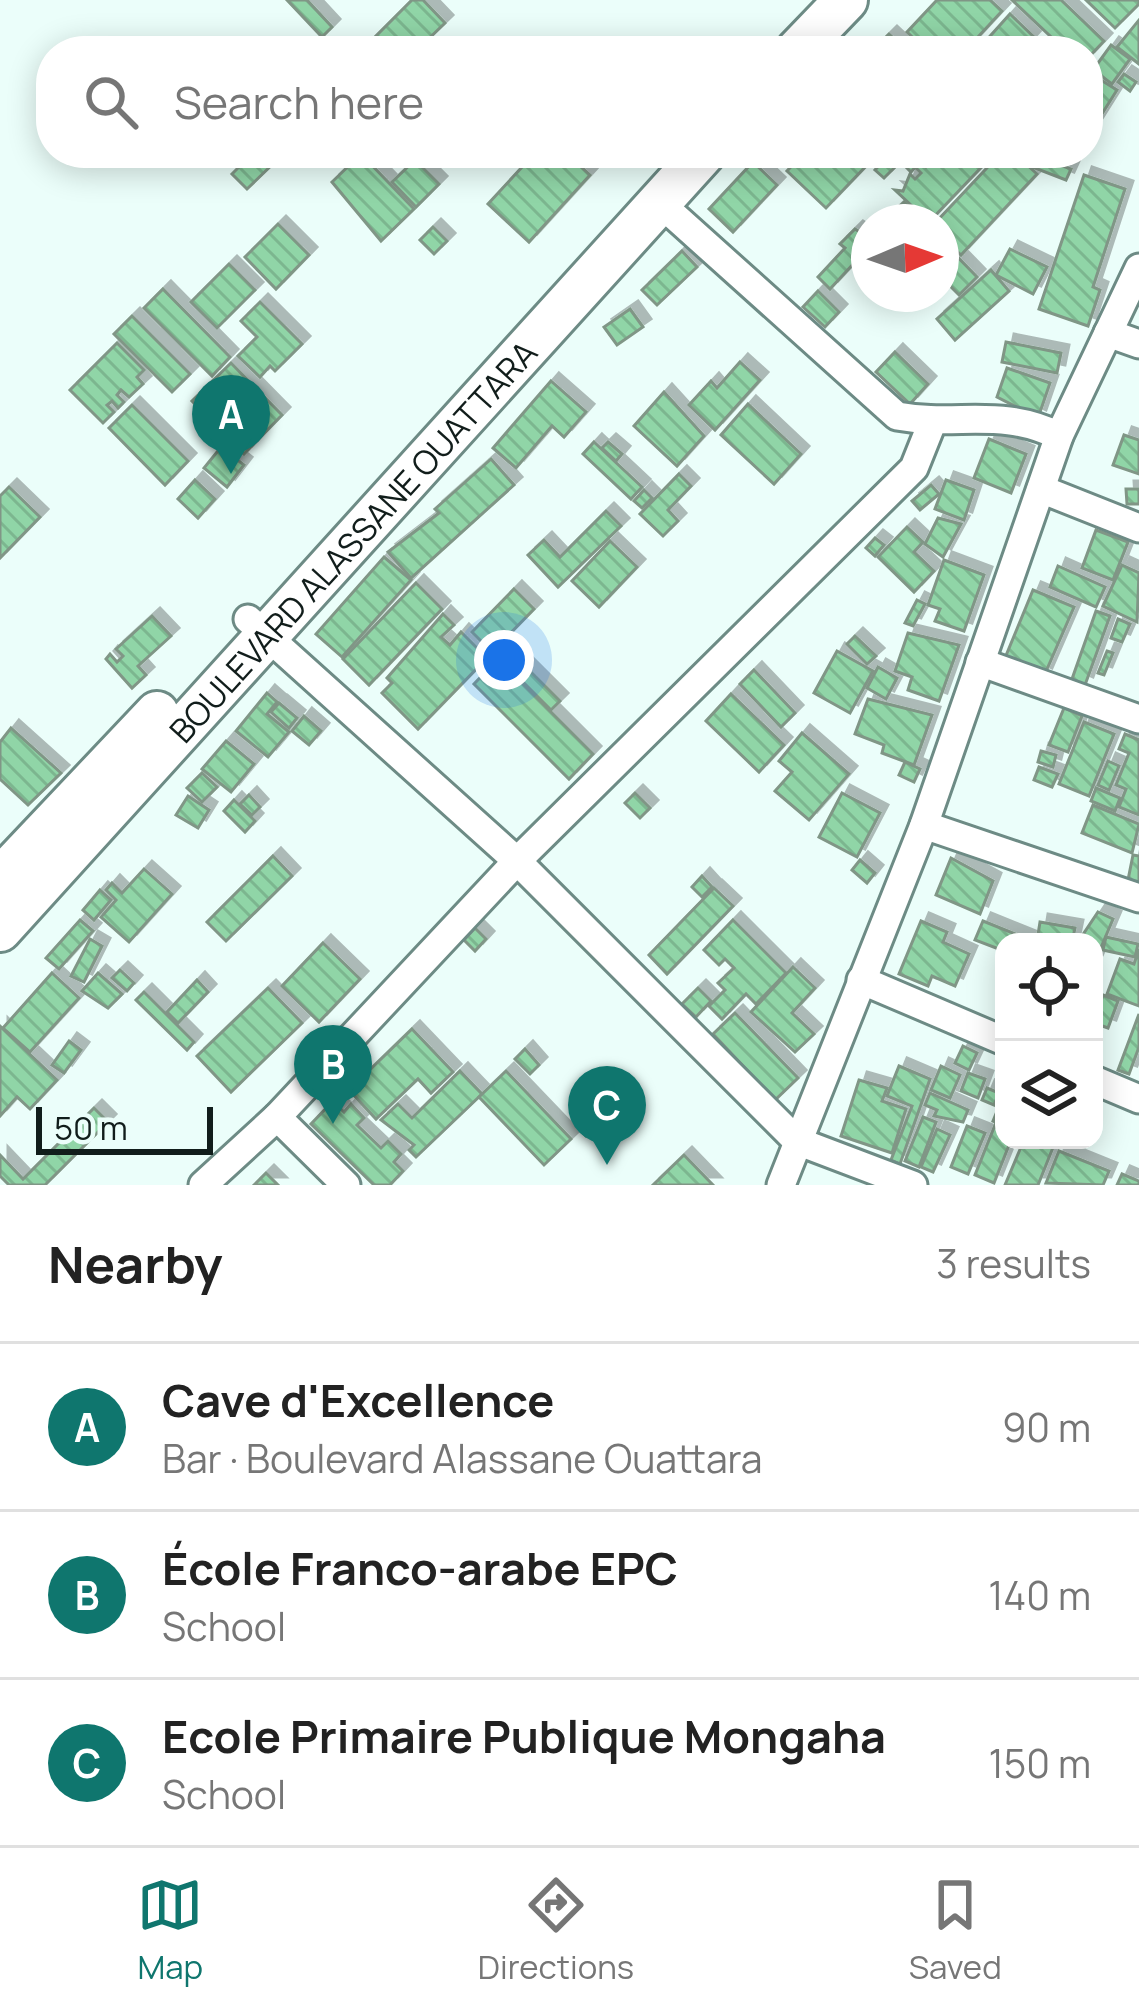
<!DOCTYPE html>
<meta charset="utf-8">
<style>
:root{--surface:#fff;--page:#f6f6f6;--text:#222;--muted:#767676;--line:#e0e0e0;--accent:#0f766e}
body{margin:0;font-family:Manrope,sans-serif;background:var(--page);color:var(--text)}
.controls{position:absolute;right:36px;bottom:36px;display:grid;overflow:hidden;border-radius:24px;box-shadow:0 6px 30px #0003}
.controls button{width:108px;height:108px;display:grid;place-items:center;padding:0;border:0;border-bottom:3px solid var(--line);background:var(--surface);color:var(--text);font:60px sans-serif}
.compass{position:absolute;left:851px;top:204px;width:108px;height:108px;border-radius:50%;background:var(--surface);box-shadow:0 6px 30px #0003;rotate:88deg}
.scale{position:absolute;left:36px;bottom:30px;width:177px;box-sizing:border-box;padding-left:12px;border:6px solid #111d1b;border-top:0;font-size:33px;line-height:42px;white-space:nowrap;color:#111d1b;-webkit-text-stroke:9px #ebfefa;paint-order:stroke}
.you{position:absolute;left:504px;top:660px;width:42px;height:42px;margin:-30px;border:9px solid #fff;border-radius:50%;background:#1a73e8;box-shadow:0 0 0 18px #1a73e833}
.badge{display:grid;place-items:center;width:78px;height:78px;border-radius:50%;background:var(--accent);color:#fff;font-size:39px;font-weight:700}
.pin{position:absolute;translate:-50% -99px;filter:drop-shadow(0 3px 6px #0008)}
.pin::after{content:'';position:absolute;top:63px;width:42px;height:36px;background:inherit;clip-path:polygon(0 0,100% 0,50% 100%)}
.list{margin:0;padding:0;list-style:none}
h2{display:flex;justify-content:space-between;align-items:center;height:156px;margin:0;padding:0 48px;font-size:51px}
h2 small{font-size:39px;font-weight:400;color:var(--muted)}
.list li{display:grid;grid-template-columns:78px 1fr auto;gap:36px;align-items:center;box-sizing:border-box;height:168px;padding:0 48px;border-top:3px solid var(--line)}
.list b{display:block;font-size:45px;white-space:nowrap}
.list p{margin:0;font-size:39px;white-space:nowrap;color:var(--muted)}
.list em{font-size:39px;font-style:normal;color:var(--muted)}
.icon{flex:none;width:66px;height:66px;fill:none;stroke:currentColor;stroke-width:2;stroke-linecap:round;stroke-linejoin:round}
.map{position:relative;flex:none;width:1139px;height:1185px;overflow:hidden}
.search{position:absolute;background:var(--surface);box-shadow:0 6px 30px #0003;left:36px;right:36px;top:36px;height:132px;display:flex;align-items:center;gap:30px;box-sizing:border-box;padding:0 42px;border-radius:48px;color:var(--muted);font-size:45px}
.sheet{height:660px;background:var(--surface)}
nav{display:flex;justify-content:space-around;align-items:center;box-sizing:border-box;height:168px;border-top:3px solid var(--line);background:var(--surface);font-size:33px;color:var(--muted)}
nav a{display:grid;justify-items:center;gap:6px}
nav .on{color:var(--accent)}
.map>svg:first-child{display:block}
.building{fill:url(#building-back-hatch);stroke:#809686;stroke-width:3;filter:url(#shadow)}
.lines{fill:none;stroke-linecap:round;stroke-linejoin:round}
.minor-casing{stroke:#6d8b85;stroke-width:33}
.primary-casing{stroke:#6d8b85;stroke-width:48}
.minor{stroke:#fff;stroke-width:27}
.primary{stroke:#fff;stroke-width:42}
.labels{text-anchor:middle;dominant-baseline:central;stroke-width:9;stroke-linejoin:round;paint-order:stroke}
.street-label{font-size:33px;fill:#111d1b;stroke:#ebfefa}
</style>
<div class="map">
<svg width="1139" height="1185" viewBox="0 0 1139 1185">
<defs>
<pattern id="building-back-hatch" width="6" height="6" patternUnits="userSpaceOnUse" patternTransform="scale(3)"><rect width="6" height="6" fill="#90d5a7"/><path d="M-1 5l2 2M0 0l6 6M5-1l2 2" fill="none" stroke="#7bb68f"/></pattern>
<filter id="shadow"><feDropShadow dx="8" dy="-8" stdDeviation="0" flood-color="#0004"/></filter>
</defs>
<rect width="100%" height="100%" fill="#ebfefa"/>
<g class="building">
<polygon points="287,0 307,0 332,27 322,37"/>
<polygon points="412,0 423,0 445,23 416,51 361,51"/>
<polygon points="937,0 990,0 1002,11 965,51 927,51 907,32"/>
<polygon points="1012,0 1061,0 1104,41 1088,58 1088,51 1066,51"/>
<polygon points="1086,0 1139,0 1139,4 1115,28"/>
<polygon points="1010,14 1034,37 1021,51 990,51 983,44"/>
<polygon points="1139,20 1139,64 1117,47"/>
<polygon points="889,34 907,51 872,51"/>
<polygon points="1111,45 1130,59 1112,84 1093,70"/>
<polygon points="1088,72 1117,90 1088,136"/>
<polygon points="1124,74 1136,82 1130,91 1118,82"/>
<polygon points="253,153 272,153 278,159 247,189 232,174"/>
<polygon points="535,153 566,153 590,175 529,242 488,204"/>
<polygon points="804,153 854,153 867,165 826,208 787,171"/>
<polygon points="913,153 928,153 911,172 903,164"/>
<polygon points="930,153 995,153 929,222 895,190 903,191 910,174 915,179 921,173 916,168 921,162 926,167 933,160"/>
<polygon points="1001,153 1014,153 1037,174 961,255 941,236 941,222 936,222"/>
<polygon points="361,154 414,209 381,241 332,182"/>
<polygon points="1036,156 1071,169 1066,180 1032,167"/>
<polygon points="885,159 894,168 884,178 875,170"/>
<polygon points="415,160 439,184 416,207 392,182"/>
<polygon points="753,162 777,185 733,232 709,209"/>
<polygon points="1084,175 1125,189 1093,287 1100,290 1088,326 1039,309"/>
<polygon points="904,202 924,222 886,219"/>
<polygon points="278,224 309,255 276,289 245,257"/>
<polygon points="433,227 447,241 434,254 420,240"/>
<polygon points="855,229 869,238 869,247 830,289 818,277 845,248 840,244"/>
<polygon points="941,240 977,277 959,295 941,277"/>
<polygon points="1010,249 1047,267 1033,294 996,275"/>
<polygon points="682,251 697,267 657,305 642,290"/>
<polygon points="229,264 255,290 217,328 191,302"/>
<polygon points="991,270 1009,291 955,340 937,319"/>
<polygon points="163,289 230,357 212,376 144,308"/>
<polygon points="818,291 839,312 825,327 803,307"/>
<polygon points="260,302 302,344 275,371 270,366 260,377 238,356 257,337 241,321"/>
<polygon points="630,309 643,327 617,345 604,327"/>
<polygon points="132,316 190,374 172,392 114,334"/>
<polygon points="1006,342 1061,353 1057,373 1002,362"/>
<polygon points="117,343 144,370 137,377 143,384 129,397 121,390 117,395 124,402 118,408 112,401 107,405 114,412 103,423 70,390"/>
<polygon points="895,352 928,384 910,404 876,372"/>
<polygon points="740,362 760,380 715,430 689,405 711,381 717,388"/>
<polygon points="231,363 282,415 244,454 192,401"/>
<polygon points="1007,368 1050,383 1038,418 997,397"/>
<polygon points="551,381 586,412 564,437 552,426 516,468 493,448"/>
<polygon points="664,392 704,436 677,466 634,426"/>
<polygon points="748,404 801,454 774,484 721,435"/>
<polygon points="132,405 188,461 165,485 109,428"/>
<polygon points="1124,435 1139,440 1139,474 1113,465"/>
<polygon points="989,439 1026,454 1011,493 974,478"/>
<polygon points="594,442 642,487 631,499 583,454"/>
<polygon points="608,442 622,454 616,461 602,448"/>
<polygon points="221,447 244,465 227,487 204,468"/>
<polygon points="491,459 514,485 411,578 388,552 439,513 435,509"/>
<polygon points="679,474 691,486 668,510 678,521 663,536 640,514"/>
<polygon points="195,480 215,499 198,518 178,499"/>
<polygon points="946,480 974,490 964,520 935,509"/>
<polygon points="931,485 939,494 920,510 912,501"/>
<polygon points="9,487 40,517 0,558 0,496"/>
<polygon points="1126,489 1139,489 1139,504 1127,504"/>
<polygon points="644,490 652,498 642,508 634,501"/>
<polygon points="606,511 621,526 558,587 528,555 544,540 560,557"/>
<polygon points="938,518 961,524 943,557 925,544"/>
<polygon points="907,527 923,542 914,552 934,571 914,592 878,557"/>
<polygon points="1096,530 1128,542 1113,580 1082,568"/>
<polygon points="875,538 884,545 875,556 866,548"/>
<polygon points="610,541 637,567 599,607 572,581"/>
<polygon points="384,557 411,580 342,657 316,634"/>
<polygon points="944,560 984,575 964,631 935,621 940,609 928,605"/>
<polygon points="1122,565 1139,573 1137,622 1103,606"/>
<polygon points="1058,566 1105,587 1096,607 1050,587"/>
<polygon points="416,583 442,609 369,685 343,659"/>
<polygon points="514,589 534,609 492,652 472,632"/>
<polygon points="1033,590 1074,607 1044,676 1005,658"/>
<polygon points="917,600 925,604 913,626 905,623"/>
<polygon points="1096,611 1110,616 1085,685 1072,679"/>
<polygon points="443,614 454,625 441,637 450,645 461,632 487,658 418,729 382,693 392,683 387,678"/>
<polygon points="152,616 171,636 138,666 146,675 132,688 106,659 110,654 117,662 123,656 116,649"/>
<polygon points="1118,619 1130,624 1122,642 1111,638"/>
<polygon points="908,633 959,645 939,701 908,690 912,677 895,671"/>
<polygon points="855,636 876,656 867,664 847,644"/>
<polygon points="504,644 515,656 506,666 494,654"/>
<polygon points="837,651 873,671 850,713 814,693"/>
<polygon points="1107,651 1113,653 1104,675 1098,673"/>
<polygon points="498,659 593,754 569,779 474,684"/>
<polygon points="525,666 560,701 551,710 516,675"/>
<polygon points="878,667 897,678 886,699 867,688"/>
<polygon points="754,670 795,713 781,727 740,684"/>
<polygon points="267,693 277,702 267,714 289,732 268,757 236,731"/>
<polygon points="731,694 784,745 759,772 706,721"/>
<polygon points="868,699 932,715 914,765 882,753 884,745 855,734"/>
<polygon points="279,703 297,718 289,728 271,712"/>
<polygon points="1064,708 1082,716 1068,752 1049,745"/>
<polygon points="304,716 321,731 309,745 292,731"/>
<polygon points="1084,722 1114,734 1089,796 1059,784"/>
<polygon points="11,728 61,773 28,805 0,779 0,742"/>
<polygon points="802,733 849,774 809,820 775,791 792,772 779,761"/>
<polygon points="1125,734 1139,740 1139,815 1119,807 1126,789 1116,785 1129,753 1119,749"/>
<polygon points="226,741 254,764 231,792 202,769"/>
<polygon points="1041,751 1056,755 1053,767 1038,762"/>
<polygon points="1108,761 1119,766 1109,790 1098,785"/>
<polygon points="905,762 920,769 914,782 899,775"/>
<polygon points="1039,767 1058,774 1052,787 1034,780"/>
<polygon points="202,773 217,787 202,802 187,788"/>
<polygon points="1096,788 1120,798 1115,811 1091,801"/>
<polygon points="635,793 650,808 640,818 625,803"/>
<polygon points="842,793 880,813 857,857 819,837"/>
<polygon points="249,795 260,807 252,815 240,804"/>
<polygon points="188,796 209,810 198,828 176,815"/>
<polygon points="234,800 255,821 245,832 224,811"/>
<polygon points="1093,805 1139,824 1132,853 1082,833"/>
<polygon points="1133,855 1139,856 1139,883 1128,880"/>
<polygon points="273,856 292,876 226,941 207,922"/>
<polygon points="951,858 993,881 980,914 936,895"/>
<polygon points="860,860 875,873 867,883 852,870"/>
<polygon points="144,869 172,894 129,942 101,917 116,900 106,890 112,883 122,893"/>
<polygon points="702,876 712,887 702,897 692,887"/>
<polygon points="714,888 733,906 667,974 649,955"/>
<polygon points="100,890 111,900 94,920 83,910"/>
<polygon points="1098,912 1113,919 1094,964 1094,942 1078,942"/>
<polygon points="80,920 93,931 59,969 46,958"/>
<polygon points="733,920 786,973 756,1004 746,994 722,1019 709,1006 725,990 718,983 734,968 725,959 719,965 704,950"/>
<polygon points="921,921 947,932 943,942 969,954 955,986 932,976 928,986 899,974"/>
<polygon points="983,921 1035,942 1004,942 1004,951 975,940"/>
<polygon points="1040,922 1075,928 1072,942 1037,941"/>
<polygon points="475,928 486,939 475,951 464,940"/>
<polygon points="1106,937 1138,944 1135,957 1103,950"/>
<polygon points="90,939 102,946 84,982 71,976"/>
<polygon points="323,943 360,979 319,1022 282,986"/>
<polygon points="1139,949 1139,1006 1107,994 1120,959 1134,964"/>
<polygon points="793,967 815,988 792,1013 814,1034 795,1052 751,1012"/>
<polygon points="120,970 134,983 127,991 112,978"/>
<polygon points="52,973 79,998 30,1052 3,1028"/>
<polygon points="98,973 122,994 108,1008 82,991"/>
<polygon points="197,980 208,992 178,1023 167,1012"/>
<polygon points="268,988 302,1023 231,1092 197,1056"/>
<polygon points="698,988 711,1001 696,1017 682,1004"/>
<polygon points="144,992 194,1042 187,1050 136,1000"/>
<polygon points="1103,995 1118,1001 1108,1028 1094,1023"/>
<polygon points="735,1013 798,1078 775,1100 713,1034"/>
<polygon points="1139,1014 1139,1047 1129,1074 1118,1070"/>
<polygon points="0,1026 57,1080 30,1109 17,1097 0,1116"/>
<polygon points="412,1029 453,1072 431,1093 418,1079 376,1119 349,1090"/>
<polygon points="69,1041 81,1050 64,1073 52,1065"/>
<polygon points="963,1046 977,1053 969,1070 955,1063"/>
<polygon points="525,1049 539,1065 530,1074 515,1059"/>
<polygon points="899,1066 930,1079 900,1164 891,1160 912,1106 887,1096"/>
<polygon points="941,1066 960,1075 950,1098 931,1090"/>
<polygon points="460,1071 482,1094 416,1157 409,1150 414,1145 381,1120 398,1104 412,1118"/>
<polygon points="506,1071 571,1139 544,1165 479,1097"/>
<polygon points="968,1073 985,1079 978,1098 961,1091"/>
<polygon points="859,1080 887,1088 882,1101 906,1109 892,1153 841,1136"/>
<polygon points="987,1088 999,1093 994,1105 982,1100"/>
<polygon points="616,1089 625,1099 603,1122 593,1113"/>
<polygon points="930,1093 968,1110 963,1122 934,1116 937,1110 925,1105"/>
<polygon points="1004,1094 1004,1125 993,1121"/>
<polygon points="333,1101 344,1112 351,1104 364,1118 357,1125 381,1148 388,1141 401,1154 394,1162 403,1171 390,1185 374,1185 311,1124"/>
<polygon points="94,1108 108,1122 45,1185 9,1185 0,1176 0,1155 23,1179"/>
<polygon points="923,1117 936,1122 919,1167 905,1161"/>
<polygon points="592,1119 598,1125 586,1136 580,1130"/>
<polygon points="995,1125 1004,1140 1011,1140 994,1183 975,1175"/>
<polygon points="967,1126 985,1133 968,1174 951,1167"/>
<polygon points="937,1129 950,1135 933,1172 921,1167"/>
<polygon points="1024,1140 1054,1145 1038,1185 1005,1185"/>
<polygon points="1059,1151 1109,1171 1103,1185 1046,1183"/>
<polygon points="684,1155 713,1185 653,1185"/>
<polygon points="266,1173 278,1185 254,1185"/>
<polygon points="1122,1174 1139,1181 1139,1185 1117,1185"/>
</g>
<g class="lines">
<g class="minor-casing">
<g id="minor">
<path d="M660,203L897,416C957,427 1001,407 1059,436"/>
<polyline points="1108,333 1139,344"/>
<polyline points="1041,489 1139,528"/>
<polyline points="248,619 517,861 797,1141 913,1185"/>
<polyline points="980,662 1139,719"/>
<polyline points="924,825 1139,898"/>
<polyline points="861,980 1004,1041"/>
<polyline points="1094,1080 1139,1099"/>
<polyline points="277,1117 346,1185"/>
<polyline points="203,1185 277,1117 517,861 914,468 932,423"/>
<polyline points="781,1185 924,825 1059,436 1139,268"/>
</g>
</g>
<g class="primary-casing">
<g id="primary">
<polyline points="797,51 846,0"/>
<polyline points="0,879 157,713"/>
<path id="s1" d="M0,930L704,153"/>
</g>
</g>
<use href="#minor" class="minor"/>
<use href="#primary" class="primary"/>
</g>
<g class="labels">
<g class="street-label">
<text stroke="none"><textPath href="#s1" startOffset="525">BOULEVARD ALASSANE OUATTARA</textPath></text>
</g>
</g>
</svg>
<div class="controls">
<button><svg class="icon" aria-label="locate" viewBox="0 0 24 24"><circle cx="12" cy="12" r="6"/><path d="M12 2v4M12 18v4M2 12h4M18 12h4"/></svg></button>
<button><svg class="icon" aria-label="layers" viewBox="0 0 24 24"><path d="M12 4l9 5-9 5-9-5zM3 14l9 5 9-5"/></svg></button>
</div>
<svg class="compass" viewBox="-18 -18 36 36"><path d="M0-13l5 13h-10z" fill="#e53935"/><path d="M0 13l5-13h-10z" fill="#767676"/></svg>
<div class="scale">50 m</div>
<div class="you"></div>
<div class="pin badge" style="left:231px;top:474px">A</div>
<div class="pin badge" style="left:333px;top:1124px">B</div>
<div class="pin badge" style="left:607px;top:1165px">C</div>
<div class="search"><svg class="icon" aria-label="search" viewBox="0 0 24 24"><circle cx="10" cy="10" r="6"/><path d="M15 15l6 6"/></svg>Search here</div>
</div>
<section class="sheet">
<h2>Nearby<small>3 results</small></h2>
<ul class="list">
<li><span class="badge">A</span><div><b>Cave d'Excellence</b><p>Bar · Boulevard Alassane Ouattara</p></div><em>90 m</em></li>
<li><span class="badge">B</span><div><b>École Franco-arabe EPC</b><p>School</p></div><em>140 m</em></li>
<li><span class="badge">C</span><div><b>Ecole Primaire Publique Mongaha</b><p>School</p></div><em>150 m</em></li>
</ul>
</section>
<nav>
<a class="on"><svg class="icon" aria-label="map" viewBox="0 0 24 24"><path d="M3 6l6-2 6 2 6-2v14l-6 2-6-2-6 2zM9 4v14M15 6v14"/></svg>Map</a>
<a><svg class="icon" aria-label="directions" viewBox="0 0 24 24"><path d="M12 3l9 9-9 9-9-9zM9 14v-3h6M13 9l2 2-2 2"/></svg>Directions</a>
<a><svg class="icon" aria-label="saved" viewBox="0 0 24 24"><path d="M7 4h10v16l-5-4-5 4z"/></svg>Saved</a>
</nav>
